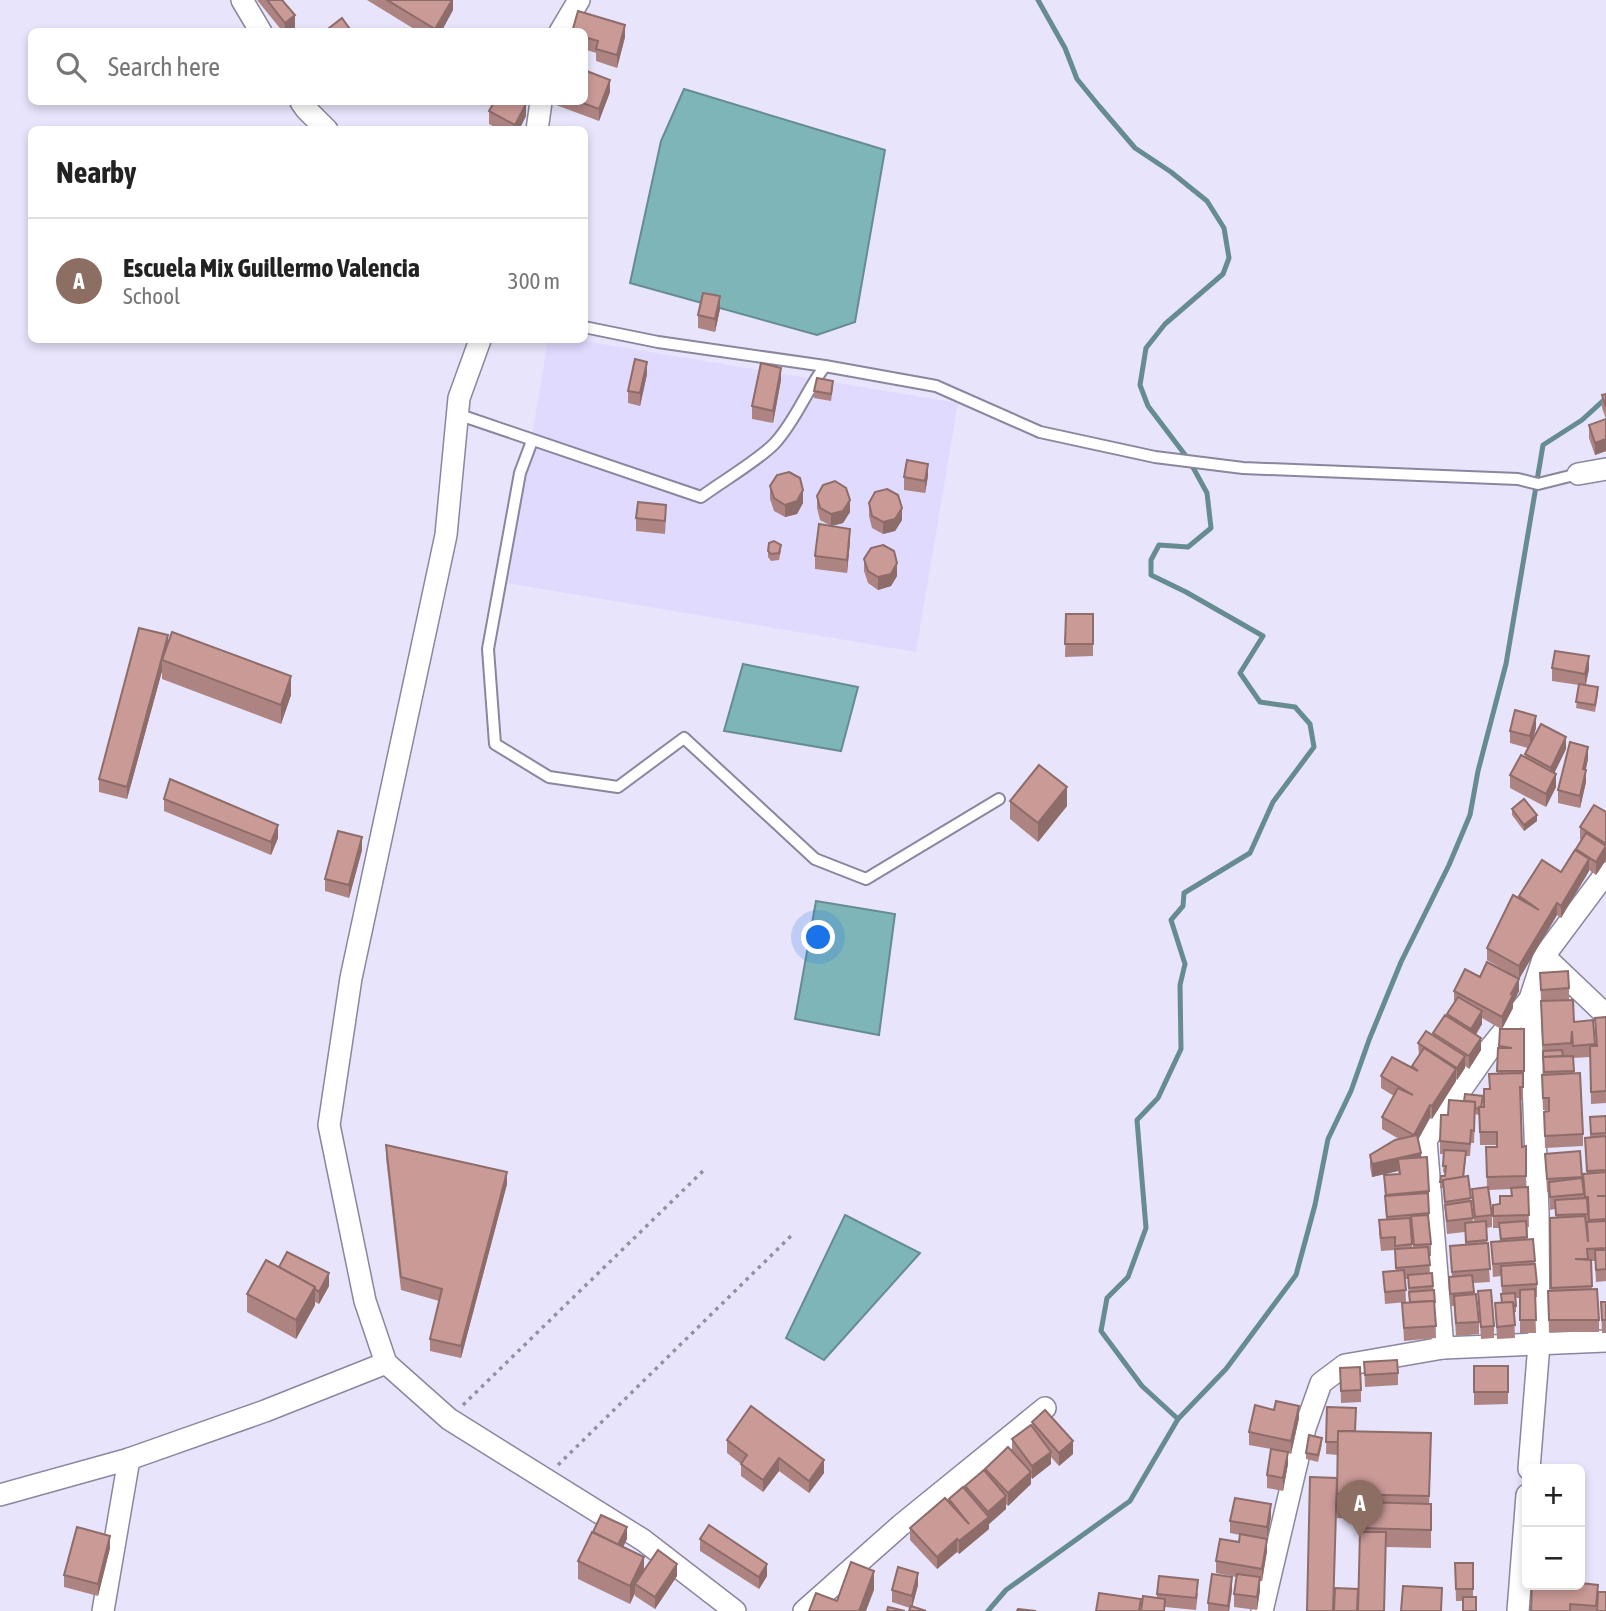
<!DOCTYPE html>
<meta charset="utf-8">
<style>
:root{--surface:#fff;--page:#f6f6f6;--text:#222;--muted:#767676;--line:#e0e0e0;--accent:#0b8043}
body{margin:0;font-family:"Asap Condensed",sans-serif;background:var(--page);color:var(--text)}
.controls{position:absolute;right:21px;bottom:21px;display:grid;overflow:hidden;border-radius:10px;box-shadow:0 4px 10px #0003}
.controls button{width:63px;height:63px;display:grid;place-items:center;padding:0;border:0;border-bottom:2px solid var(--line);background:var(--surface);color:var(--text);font:35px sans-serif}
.you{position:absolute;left:819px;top:938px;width:24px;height:24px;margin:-18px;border:5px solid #fff;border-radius:50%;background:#1a73e8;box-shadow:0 0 0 10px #1a73e833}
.badge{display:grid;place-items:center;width:46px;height:46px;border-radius:50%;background:var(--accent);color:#fff;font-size:23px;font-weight:700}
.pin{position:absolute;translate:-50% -58px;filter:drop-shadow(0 2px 4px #0008)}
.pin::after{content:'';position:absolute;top:37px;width:24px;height:21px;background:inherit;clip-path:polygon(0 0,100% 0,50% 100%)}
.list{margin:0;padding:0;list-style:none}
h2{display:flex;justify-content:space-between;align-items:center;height:91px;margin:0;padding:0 28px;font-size:30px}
h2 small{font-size:23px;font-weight:400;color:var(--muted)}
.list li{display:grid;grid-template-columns:46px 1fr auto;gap:21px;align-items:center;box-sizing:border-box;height:126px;padding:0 28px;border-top:2px solid var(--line)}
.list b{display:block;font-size:26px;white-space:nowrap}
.list p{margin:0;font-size:23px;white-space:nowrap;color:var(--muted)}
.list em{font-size:23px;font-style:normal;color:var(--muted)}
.icon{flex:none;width:38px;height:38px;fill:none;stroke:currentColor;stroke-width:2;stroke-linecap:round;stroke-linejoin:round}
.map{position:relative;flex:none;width:1606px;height:1611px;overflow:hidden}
.search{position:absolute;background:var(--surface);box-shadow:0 4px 10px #0003;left:28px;top:28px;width:560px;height:77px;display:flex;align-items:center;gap:18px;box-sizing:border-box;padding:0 24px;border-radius:10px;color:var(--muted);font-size:26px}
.panel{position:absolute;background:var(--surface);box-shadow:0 4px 10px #0003;left:28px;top:126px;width:560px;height:217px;border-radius:10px}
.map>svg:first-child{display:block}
.built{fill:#e0dbfe}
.water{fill:#7db5b9;stroke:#668c92;stroke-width:2}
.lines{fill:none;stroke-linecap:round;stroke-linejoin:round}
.stream{stroke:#668c92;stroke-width:5}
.lane-casing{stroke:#8a869f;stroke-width:14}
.street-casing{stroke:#8a869f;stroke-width:24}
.path{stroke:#9390a2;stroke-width:3.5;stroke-dasharray:3.5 5;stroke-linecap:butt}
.lane{stroke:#fff;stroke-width:10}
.street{stroke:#fff;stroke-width:21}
.wall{fill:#ae8482;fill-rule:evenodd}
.shaded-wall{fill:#8d6c6a}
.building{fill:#ca9a97;stroke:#8d6c6a;stroke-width:2}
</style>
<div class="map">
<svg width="1606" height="1611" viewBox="0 0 1606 1611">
<rect width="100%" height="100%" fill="#e7e4fb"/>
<polygon class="built" points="548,340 578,340 958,403 916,652 507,583"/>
<g class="water">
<polygon points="684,89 885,150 855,322 817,335 630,283 661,141"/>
<polygon points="743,664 858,687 841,751 724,731"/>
<polygon points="816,901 895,914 879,1035 795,1019"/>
<polygon points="845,1215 920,1253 824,1360 786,1338"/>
</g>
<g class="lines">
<g class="stream">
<polyline points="1038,0 1065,48 1077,79 1099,106 1135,148 1171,172 1207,201 1224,228 1229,258 1223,274 1165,324 1146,348 1140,385 1148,406 1189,460 1207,493 1211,528 1188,547 1159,545 1151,560 1151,575 1186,592 1263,636 1240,673 1260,702 1295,707 1310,724 1314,747 1273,802 1250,853 1184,893 1183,906 1171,920 1185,964 1180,985 1181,1049 1158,1098 1137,1120 1146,1228 1128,1277 1107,1298 1101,1331 1142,1386 1178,1419"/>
<polyline points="988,1611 1006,1590 1130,1501 1178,1419 1226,1369 1296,1275 1315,1205 1328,1139 1351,1091 1369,1040 1401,962 1449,865 1470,815 1478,771 1506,664 1543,445 1582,420 1606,398"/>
</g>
<g class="lane-casing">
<g id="lane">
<polyline points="584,327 658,342 825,366 936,386 1040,432 1155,457 1243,468 1518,479 1538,484 1578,474"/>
<path d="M457,414L701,497C721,482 759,460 775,443C796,420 806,391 825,366"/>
<polyline points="532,441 520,473 488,649 495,744 549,777 618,787 684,738 815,859 866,879 999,799"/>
</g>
</g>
<g class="street-casing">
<g id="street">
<polyline points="242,0 261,32"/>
<polyline points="560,32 579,0"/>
<polyline points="301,102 306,109 327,130"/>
<polyline points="537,130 541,102"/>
<polyline points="480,340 459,398 446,535 351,978 329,1125 365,1301 386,1363 449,1419 643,1540 735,1611"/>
<polyline points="1578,474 1606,469"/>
<polyline points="1544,956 1606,1015"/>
<polyline points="1443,1348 1426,1140 1491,1047 1530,999 1544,956 1606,873"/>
<polyline points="1529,1469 1539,1344 1538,1214 1530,999"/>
<polyline points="0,1495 129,1459 265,1411 386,1363"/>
<polyline points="103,1611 129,1459"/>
<polyline points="804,1611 901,1525 1045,1408"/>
<polyline points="1262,1611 1305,1428 1321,1383 1345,1365 1443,1348 1606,1341"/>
<polyline points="1518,1611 1527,1495"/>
</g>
</g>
<g class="path">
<polyline points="463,1405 704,1170"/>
<polyline points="558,1465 794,1233"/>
</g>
<use href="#lane" class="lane"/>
<use href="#street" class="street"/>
</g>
<g class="wall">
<polygon points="257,0 284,0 283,1 295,28 290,32 283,32"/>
<polygon points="367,0 453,0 453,10 441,32 419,32"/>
<polygon points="584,32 625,37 617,68 596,61 596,53 584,49"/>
<polygon points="610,92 599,121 556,105 556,102 584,102"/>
<polygon points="489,111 526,116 519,130 500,130 489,124"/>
<polygon points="720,309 715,332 698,328 698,315"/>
<polygon points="647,374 640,406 628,403 628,391"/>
<polygon points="781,380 773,423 752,419 752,406"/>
<polygon points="833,387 831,401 814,398 814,391"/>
<polygon points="1606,394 1606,451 1595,455 1589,438 1589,425 1606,419 1602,408 1602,395"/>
<polygon points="928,476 925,493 904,490 904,477"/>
<polygon points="770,486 803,503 797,514 785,517 774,511 770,499"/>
<polygon points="817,496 850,512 843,523 832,526 850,541 847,573 815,569 815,556 831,526 820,520 817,508"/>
<polygon points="869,503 902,520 895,531 883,534 872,528 869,516"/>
<polygon points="666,517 665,534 636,531 636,518"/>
<polygon points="768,551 781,551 779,560 771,561 768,557"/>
<polygon points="864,559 897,576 891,586 878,590 868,583 864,571"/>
<polygon points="1066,614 1093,614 1093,656 1065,657"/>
<polygon points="168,644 291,695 281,724 162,679 162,671 127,799 99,792 99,779"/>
<polygon points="1552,668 1589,669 1586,685 1598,694 1595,712 1576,708 1579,685 1552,681"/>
<polygon points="1536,728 1533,738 1566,749 1554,773 1556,787 1546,807 1510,788 1510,775 1525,757 1525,754 1528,748 1510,743 1510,731"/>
<polygon points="1588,759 1586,769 1586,782 1580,808 1558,803 1558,790"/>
<polygon points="164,799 278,838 271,855 164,811"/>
<polygon points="1010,801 1067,806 1038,842 1010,819"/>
<polygon points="1512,809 1537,821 1524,831 1512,815"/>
<polygon points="1606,812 1606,860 1596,875 1589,870 1589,871 1561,918 1557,915 1519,979 1487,960 1487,948 1519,898 1519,896 1561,872 1576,851 1576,849 1581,840 1580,839 1580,827"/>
<polygon points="362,850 349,898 325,891 325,879"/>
<polygon points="1540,973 1569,988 1569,1000 1574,1022 1593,1020 1595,1046 1596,1046 1595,1018 1606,1017 1606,1103 1591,1104 1590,1057 1573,1058 1574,1073 1583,1134 1583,1146 1545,1148 1544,1112 1549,1111 1549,1110 1543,1110 1542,1087 1543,1057"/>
<path d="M1480,977L1519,991L1513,1003V1008L1502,1029H1524V1083H1523V1100H1521L1522,1147L1526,1146V1187H1528L1529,1227H1526L1527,1240L1533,1239L1537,1284V1297H1535L1536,1333H1520V1298H1516V1312H1514L1515,1338L1497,1339L1495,1303H1501L1502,1294L1501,1276L1493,1277L1491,1242H1500L1499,1228H1493V1205L1500,1204L1511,1196V1189L1489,1190L1492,1215V1227L1486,1228L1490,1282L1473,1283L1474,1295L1479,1322V1334L1456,1336L1454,1306H1450L1449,1277L1452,1276L1450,1246L1465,1244V1232L1447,1234L1443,1188H1440L1441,1176H1445V1173L1443,1172L1444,1154H1440V1141L1448,1115L1483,1102L1482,1107H1484L1489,1089L1497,1074L1498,1048H1499L1500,1029H1501L1482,1018V1024L1476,1035L1481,1050L1469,1069L1465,1066V1068L1457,1080L1456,1079V1081L1432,1119L1430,1118L1418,1140L1429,1191V1226L1431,1244V1256H1429L1430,1273H1432L1435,1303L1436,1338L1404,1341L1402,1303H1409L1408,1279H1405L1406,1302L1385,1304L1383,1272L1396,1271L1395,1250L1381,1251L1379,1233V1220H1386L1384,1175L1399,1174L1398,1171L1372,1177L1370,1167V1155L1399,1139L1382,1129V1117L1394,1096L1381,1088V1076L1412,1068L1419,1056L1418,1043L1433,1035V1033L1447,1017V1014L1454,1003V991ZM1475,1114L1479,1115L1480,1145H1497V1147H1486L1487,1188L1472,1189V1202L1474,1222H1473L1468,1176L1464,1177L1466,1156H1470L1471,1143H1474ZM1411,1227L1413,1248H1412Z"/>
<polygon points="1606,1116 1606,1281 1596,1282 1595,1261 1591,1261 1592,1289 1599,1320 1599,1332 1549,1332 1548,1304 1551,1291 1550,1218 1556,1218 1555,1209 1550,1210 1549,1192 1547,1192 1545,1154 1580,1151 1584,1198 1583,1174 1587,1174 1585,1138 1590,1137 1590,1117"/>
<polygon points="386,1145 507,1184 461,1358 430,1351 430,1339 439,1301 401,1290 386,1158"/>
<polygon points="279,1267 329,1286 319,1304 315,1302 315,1305 296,1339 247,1312 247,1294"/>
<polygon points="1478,1291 1494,1326 1494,1338 1481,1339"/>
<polygon points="1601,1302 1606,1302 1606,1333 1602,1333"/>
<polygon points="1364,1362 1398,1373 1398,1385 1365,1387"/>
<polygon points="1474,1366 1508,1366 1508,1404 1474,1405"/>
<polygon points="1340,1368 1361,1390 1361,1402 1341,1403"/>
<polygon points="1327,1407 1355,1431 1431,1458 1429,1504 1431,1504 1431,1548 1386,1547 1361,1532 1361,1519 1337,1518 1338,1455 1326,1454"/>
<polygon points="1299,1418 1291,1454 1288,1453 1288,1464 1283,1491 1267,1488 1267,1475 1271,1449 1249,1445 1249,1432"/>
<polygon points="1032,1422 1073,1454 1059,1466 1051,1457 1051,1464 1032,1479 1031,1477 1031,1484 1008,1506 1006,1504 1006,1509 989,1524 989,1529 959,1554 957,1552 937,1569 910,1540 910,1528 949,1502 949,1499 965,1489 965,1486 985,1471 985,1469 1012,1451 1012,1439 1032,1426"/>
<polygon points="727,1440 824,1473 809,1493 779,1471 763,1492 741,1476 741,1464 727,1453"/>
<polygon points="1322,1444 1318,1462 1306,1459 1306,1453"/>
<polygon points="1271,1517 1267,1540 1267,1551 1262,1581 1260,1581 1260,1590 1257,1610 1234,1607 1234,1594 1236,1577 1216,1573 1216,1561 1239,1542 1240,1535 1230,1533 1230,1521"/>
<polygon points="627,1539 623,1547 644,1571 677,1576 655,1609 635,1596 635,1593 630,1604 578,1579 578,1561"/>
<polygon points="700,1539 767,1576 759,1589 700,1551"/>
<polygon points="110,1548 98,1596 64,1587 64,1575"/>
<polygon points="1455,1563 1473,1563 1473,1597 1463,1601 1456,1601"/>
<polygon points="918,1585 912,1607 910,1608 892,1602 892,1590"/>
<polygon points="1598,1585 1596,1611 1531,1611"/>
<polygon points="1232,1590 1229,1611 1208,1611 1208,1603"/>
<polygon points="1198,1593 1196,1610 1165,1607 1165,1611 1141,1610 1157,1598 1157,1594"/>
</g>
<g class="shaded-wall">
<polygon points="452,0 453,0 453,10 441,32 435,32 435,29"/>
<polygon points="295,15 295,28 290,32 285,32 285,23"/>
<polygon points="625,25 625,37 617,68 617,55"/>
<polygon points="610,80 610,92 599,121 599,109"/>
<polygon points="526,104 526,116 519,130 515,130 515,125"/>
<polygon points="720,296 720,309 715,332 715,319"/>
<polygon points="647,362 647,374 640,406 640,393"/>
<polygon points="781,368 781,380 773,423 773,411"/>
<polygon points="1606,439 1606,451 1595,455 1595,443"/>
<polygon points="928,464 928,476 925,493 925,481"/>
<polygon points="803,490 803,503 797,514 785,517 785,505"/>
<polygon points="850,500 850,512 843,523 831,526 831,514"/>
<polygon points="902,508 902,520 895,531 883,534 883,522"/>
<polygon points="850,529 850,541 847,573 847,560"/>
<polygon points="897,563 897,576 891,586 878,590 878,577"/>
<polygon points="168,635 168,648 162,660 162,671 127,799 127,787"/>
<polygon points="1589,656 1589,669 1585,686 1585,674"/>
<polygon points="291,676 291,695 281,724 281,705"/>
<polygon points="1536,716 1536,728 1530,749 1530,736"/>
<polygon points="1566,737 1566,749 1551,780 1551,768"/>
<polygon points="1588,747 1588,759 1583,781 1583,769"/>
<polygon points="1586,770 1586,782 1580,808 1580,796"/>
<polygon points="1556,774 1556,787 1546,807 1546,794"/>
<polygon points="1067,787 1067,806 1038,842 1038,823"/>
<polygon points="1537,815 1537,821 1524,831 1524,825"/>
<polygon points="278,825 278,838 271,855 271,842"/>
<polygon points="362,837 362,850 349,898 349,885"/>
<polygon points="1606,847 1606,860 1596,875 1596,862"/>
<polygon points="1589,859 1589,871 1561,918 1561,906"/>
<polygon points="1557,903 1557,915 1519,979 1519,966"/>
<polygon points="1519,979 1519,991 1513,1003 1513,1008 1502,1029 1502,1017"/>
<polygon points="1482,1011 1482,1024 1471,1041 1471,1029"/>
<polygon points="1481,1038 1481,1050 1469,1069 1469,1056"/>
<polygon points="1465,1056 1465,1068 1457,1080 1457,1068"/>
<polygon points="1456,1069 1456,1081 1432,1119 1432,1106"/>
<polygon points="1430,1105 1430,1118 1414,1147 1414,1135"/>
<polygon points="1421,1153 1421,1166 1398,1159 1398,1171 1372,1177 1372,1164"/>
<polygon points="507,1172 507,1184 461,1358 461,1346"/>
<polygon points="329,1273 329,1286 319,1304 319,1292"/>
<polygon points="315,1287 315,1305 296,1339 296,1320"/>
<polygon points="1299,1406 1299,1418 1291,1454 1291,1441"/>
<polygon points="1073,1441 1073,1454 1059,1466 1059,1453"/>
<polygon points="1051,1452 1051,1464 1032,1479 1032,1466"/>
<polygon points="1288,1452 1288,1464 1283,1491 1283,1478"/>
<polygon points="779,1458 779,1471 763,1492 763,1480"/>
<polygon points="824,1460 824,1473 809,1493 809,1481"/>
<polygon points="1031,1472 1031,1484 1008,1506 1008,1493"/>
<polygon points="1006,1496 1006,1509 989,1524 989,1529 959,1554 959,1541 988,1517 988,1512"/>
<polygon points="1271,1504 1271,1517 1267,1540 1267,1527"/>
<polygon points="627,1527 627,1539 616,1561 616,1549"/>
<polygon points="110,1536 110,1548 98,1596 98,1584"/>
<polygon points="957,1539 957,1552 937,1569 937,1557"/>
<polygon points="1267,1539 1267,1551 1262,1581 1262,1569"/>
<polygon points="644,1557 644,1576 635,1584 635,1593 630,1604 630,1586"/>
<polygon points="677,1564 677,1576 655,1609 655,1597"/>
<polygon points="767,1564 767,1576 759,1589 759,1577"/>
<polygon points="874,1571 874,1590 866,1611 859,1611"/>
<polygon points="918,1573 918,1585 912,1608 912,1596"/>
<polygon points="1232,1577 1232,1590 1229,1611 1228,1611"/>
<polygon points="1260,1577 1260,1590 1257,1610 1257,1597"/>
</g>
<g class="building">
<polygon points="267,0 282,0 295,15 285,23"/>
<polygon points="387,0 452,0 435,29"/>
<polygon points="578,11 625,25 617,55 596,49 598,41 584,37 584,32 572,32"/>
<polygon points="342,18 352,32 324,32"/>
<polygon points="584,70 610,80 599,109 580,102 584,102"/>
<polygon points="494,102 522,102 526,104 515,125 489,111"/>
<polygon points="703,293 720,296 715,319 698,315"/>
<polygon points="635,359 647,362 640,393 628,391"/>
<polygon points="761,363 781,368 773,411 752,406"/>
<polygon points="817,378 833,381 831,394 814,391"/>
<polygon points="1606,394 1606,407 1602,395"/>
<polygon points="1606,419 1606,439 1595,443 1589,425"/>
<polygon points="907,460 928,464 925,481 904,477"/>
<polygon points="789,472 800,478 803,490 797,501 785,505 774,498 770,486 777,475"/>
<polygon points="835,481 846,488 850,500 843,511 831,514 820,508 817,496 823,485"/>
<polygon points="887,489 898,495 902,508 895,519 883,522 872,516 869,503 875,492"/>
<polygon points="638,502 666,505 665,521 636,518"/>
<polygon points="819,524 850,529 847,560 815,556"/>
<polygon points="774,541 781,545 779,553 771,554 768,551 769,543"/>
<polygon points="883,545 894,551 897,563 891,574 878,577 868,571 864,559 871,548"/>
<polygon points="1066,614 1093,614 1093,644 1065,644"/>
<polygon points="139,628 168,635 127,787 99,779"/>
<polygon points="172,632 291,676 281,705 162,660"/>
<polygon points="1555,651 1589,656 1585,674 1552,668"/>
<polygon points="1579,684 1598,687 1595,705 1576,702"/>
<polygon points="1515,710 1536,716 1530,736 1510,731"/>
<polygon points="1541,724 1566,737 1551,768 1525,754"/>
<polygon points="1570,742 1588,747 1583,769 1586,770 1580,796 1558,790"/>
<polygon points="1521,755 1556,774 1546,794 1510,775"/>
<polygon points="1039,765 1067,787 1038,823 1010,801"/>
<polygon points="170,779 278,825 271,842 164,799"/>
<polygon points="1524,799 1537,815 1524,825 1512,809"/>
<polygon points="1594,805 1606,812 1606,844 1580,827"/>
<polygon points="338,831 362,837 349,885 325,879"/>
<polygon points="1586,833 1606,846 1596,862 1576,849"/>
<polygon points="1575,850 1589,859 1561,906 1557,903 1519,966 1487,948 1513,895 1539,910 1519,896 1542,860 1561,872"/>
<polygon points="1487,962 1519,979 1511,994 1513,995 1502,1017 1454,991 1465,969 1480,977"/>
<polygon points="1568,971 1569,988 1541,990 1540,973"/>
<polygon points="1458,997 1482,1011 1471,1029 1447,1014"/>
<polygon points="1573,1000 1574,1022 1593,1020 1595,1044 1573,1046 1572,1031 1571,1043 1543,1045 1541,1001"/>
<polygon points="1445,1015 1481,1038 1469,1056 1433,1033"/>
<polygon points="1606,1017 1606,1091 1591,1092 1590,1046 1597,1046 1595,1018"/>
<polygon points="1500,1029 1524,1029 1524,1071 1497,1071 1498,1048 1512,1048 1499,1046"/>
<polygon points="1426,1031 1465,1056 1457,1068 1418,1043"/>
<polygon points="1424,1048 1456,1069 1432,1106 1430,1105 1414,1135 1382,1117 1398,1088 1413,1095 1381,1076 1392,1057 1418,1071 1412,1066"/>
<polygon points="1562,1050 1563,1056 1543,1057 1543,1051"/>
<polygon points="1573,1056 1574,1071 1544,1072 1543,1057"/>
<polygon points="1523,1073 1523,1087 1520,1087 1522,1147 1526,1146 1526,1176 1487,1177 1486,1147 1497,1147 1497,1132 1480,1132 1479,1107 1484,1107 1484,1089 1490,1089 1489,1074"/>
<polygon points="1580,1073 1583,1134 1545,1136 1544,1112 1549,1111 1549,1098 1543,1098 1542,1075"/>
<polygon points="1465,1094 1483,1096 1481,1107 1479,1107 1479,1109 1475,1108 1475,1102 1464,1101"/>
<polygon points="1449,1100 1475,1102 1474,1131 1471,1130 1470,1144 1440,1141 1441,1115 1448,1115"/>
<polygon points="1606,1116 1606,1133 1591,1134 1590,1117"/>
<polygon points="1417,1135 1421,1153 1372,1164 1370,1155 1395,1140"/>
<polygon points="1606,1136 1606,1170 1587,1171 1585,1138"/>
<polygon points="386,1145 507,1172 461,1346 430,1339 442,1289 401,1277"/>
<polygon points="1444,1150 1466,1151 1463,1177 1443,1180 1443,1182 1440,1182 1441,1176 1445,1176 1446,1166 1443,1166"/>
<polygon points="1580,1151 1582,1177 1547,1179 1545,1154"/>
<polygon points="1427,1157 1429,1191 1386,1195 1384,1175 1400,1174 1398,1159"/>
<polygon points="1606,1172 1606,1196 1597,1196 1606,1196 1606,1219 1589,1220 1588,1197 1585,1197 1583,1174"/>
<polygon points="1468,1176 1471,1198 1445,1202 1443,1180"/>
<polygon points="1582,1178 1584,1194 1550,1197 1549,1182"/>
<polygon points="1488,1187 1492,1215 1475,1217 1472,1189"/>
<polygon points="1528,1187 1529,1215 1493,1216 1493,1205 1500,1204 1500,1196 1512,1196 1511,1188"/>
<polygon points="1428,1193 1429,1213 1387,1217 1385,1196"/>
<polygon points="1587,1198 1588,1214 1556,1215 1555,1200"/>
<polygon points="1471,1201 1473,1218 1447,1221 1445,1205"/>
<polygon points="1428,1215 1431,1244 1414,1245 1411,1216"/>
<polygon points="1585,1216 1588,1242 1587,1222 1606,1221 1606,1248 1587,1249 1588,1259 1575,1259 1591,1260 1592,1286 1551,1288 1550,1218"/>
<polygon points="1410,1218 1412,1244 1395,1246 1395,1237 1381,1238 1379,1220"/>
<polygon points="1486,1221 1487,1240 1466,1242 1465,1223"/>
<polygon points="1526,1221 1527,1237 1501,1239 1499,1223"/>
<polygon points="1533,1239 1535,1261 1493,1264 1491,1242"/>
<polygon points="1488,1243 1490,1269 1452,1272 1450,1246"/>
<polygon points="1428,1247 1430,1265 1396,1268 1395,1249"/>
<polygon points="1595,1250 1606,1250 1606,1269 1596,1270"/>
<polygon points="287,1252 329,1273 319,1292 315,1289 315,1287 279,1267"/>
<polygon points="266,1260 315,1287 296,1320 247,1294"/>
<polygon points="1535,1264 1537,1284 1502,1286 1501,1266"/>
<polygon points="1404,1270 1406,1290 1385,1292 1383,1272"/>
<polygon points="1432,1273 1433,1286 1409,1288 1408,1275"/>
<polygon points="1472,1275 1474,1292 1450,1294 1449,1277"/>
<polygon points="1535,1289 1536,1320 1520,1320 1520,1290"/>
<polygon points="1597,1289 1599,1320 1549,1320 1548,1291"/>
<polygon points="1434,1290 1435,1303 1434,1301 1410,1302 1409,1292"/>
<polygon points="1491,1290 1494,1326 1481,1327 1478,1291"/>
<polygon points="1515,1293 1516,1306 1514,1306 1513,1302 1502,1303 1501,1294"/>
<polygon points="1476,1294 1479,1322 1456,1323 1454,1296"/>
<polygon points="1434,1301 1436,1326 1404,1328 1402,1303"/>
<polygon points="1513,1302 1515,1325 1497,1327 1495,1303"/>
<polygon points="1601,1302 1606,1302 1606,1320 1602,1320"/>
<polygon points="1397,1360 1398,1373 1365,1375 1364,1362"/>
<rect x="1474" y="1366" width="34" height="26"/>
<polygon points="1360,1367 1361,1390 1341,1391 1340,1368"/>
<polygon points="1276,1401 1299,1406 1291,1441 1249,1432 1255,1405 1274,1410"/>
<polygon points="751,1406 824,1460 809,1481 779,1458 763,1480 741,1464 747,1455 727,1440"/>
<polygon points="1327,1407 1356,1408 1355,1431 1338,1431 1338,1442 1326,1442"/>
<polygon points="1045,1410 1073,1441 1059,1453 1032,1422"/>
<polygon points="1031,1425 1051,1452 1032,1466 1012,1439"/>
<polygon points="1338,1431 1431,1433 1429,1496 1337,1494"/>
<polygon points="1309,1435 1322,1438 1318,1455 1306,1453"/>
<polygon points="1008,1447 1031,1472 1008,1493 985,1469"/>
<polygon points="1271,1449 1288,1452 1283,1478 1267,1475"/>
<polygon points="984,1470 1006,1496 988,1512 965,1486"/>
<polygon points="1310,1477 1337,1478 1333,1611 1307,1611"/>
<polygon points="963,1487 989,1517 959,1541 957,1539 937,1557 910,1528 945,1498 969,1524 949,1499"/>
<polygon points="1235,1498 1271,1504 1267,1527 1230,1521"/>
<polygon points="1361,1502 1431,1504 1431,1530 1361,1528"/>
<polygon points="601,1515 627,1527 618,1545 593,1532"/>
<polygon points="709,1525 767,1564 759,1577 700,1539"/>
<polygon points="77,1527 110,1536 98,1584 64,1575"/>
<polygon points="592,1532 644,1557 630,1586 578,1561"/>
<polygon points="1360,1532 1386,1532 1384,1611 1358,1611"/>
<polygon points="1240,1534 1267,1539 1262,1569 1216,1561 1220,1539 1239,1542"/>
<polygon points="658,1550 677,1564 655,1597 635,1584"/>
<polygon points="851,1562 874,1571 859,1611 809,1611 816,1593 837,1601"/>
<polygon points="1455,1563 1473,1563 1473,1589 1456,1589"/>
<polygon points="898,1567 918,1573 912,1596 892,1590"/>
<polygon points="1212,1574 1232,1577 1228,1606 1208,1603"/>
<polygon points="1237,1574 1260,1577 1257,1597 1234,1594"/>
<polygon points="1159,1576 1198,1580 1196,1598 1157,1594"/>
<polygon points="1580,1583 1598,1585 1596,1606 1570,1604 1570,1611 1531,1611 1532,1585 1558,1585 1558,1587 1559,1585 1580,1585"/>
<polygon points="1403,1586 1442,1588 1441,1611 1401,1611"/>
<polygon points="1335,1588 1358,1589 1357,1611 1334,1611"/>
<polygon points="1598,1592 1606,1592 1606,1611 1597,1611"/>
<polygon points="1099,1593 1141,1599 1139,1611 1096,1611"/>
<polygon points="1143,1596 1165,1599 1164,1611 1141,1611"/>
<rect x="1463" y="1597" width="13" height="14"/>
<polygon points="911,1606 926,1611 909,1611"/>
<polygon points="888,1607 905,1611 887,1611"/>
<polygon points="1018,1609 1036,1611 1017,1611"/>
</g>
</svg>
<div class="controls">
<button>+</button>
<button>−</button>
</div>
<div class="you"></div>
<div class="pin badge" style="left:1360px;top:1538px;background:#8d6e63">A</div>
<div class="search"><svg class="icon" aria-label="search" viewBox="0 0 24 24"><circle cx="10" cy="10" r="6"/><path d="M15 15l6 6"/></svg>Search here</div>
<section class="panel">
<h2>Nearby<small></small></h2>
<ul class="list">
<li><span class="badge" style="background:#8d6e63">A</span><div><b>Escuela Mix Guillermo Valencia</b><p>School</p></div><em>300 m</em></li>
</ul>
</section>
</div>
